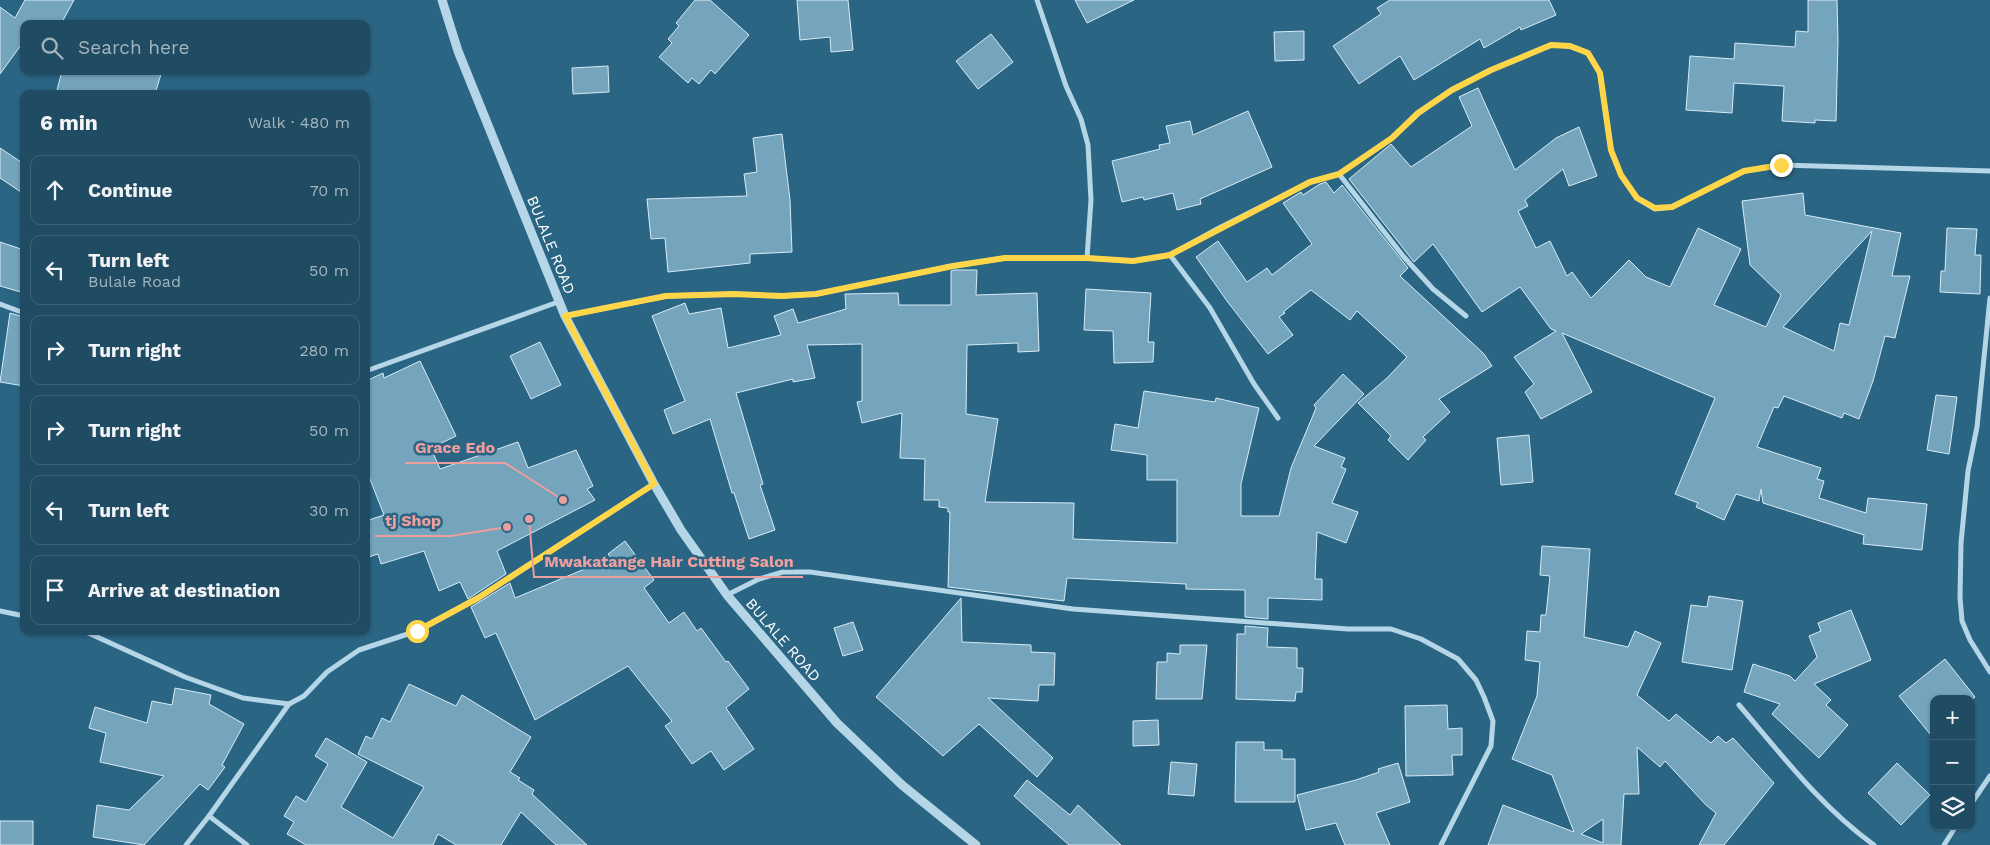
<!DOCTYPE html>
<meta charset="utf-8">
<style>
:root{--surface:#204c63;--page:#285369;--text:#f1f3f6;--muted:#a2b4be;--line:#3d6378}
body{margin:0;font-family:"Work Sans",sans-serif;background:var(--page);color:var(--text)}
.controls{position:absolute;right:15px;bottom:15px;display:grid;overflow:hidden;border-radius:10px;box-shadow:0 1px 4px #0004}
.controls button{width:45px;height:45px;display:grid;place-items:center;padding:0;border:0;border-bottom:1px solid var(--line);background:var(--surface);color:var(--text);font:25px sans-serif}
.stop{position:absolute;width:15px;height:15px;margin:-11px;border:4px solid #ffd54a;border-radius:50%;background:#fff}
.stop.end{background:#ffd54a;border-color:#fff;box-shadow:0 1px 5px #0008}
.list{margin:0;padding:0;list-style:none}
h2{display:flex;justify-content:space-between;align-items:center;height:65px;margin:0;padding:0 20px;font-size:21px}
h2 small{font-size:16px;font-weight:400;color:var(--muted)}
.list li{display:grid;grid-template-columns:32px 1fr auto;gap:15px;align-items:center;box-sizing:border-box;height:70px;margin:0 10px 10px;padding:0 10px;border:1px solid var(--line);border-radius:10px}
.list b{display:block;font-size:19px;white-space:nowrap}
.list p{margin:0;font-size:16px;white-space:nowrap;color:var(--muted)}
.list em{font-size:16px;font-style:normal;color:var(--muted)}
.icon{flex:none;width:28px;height:28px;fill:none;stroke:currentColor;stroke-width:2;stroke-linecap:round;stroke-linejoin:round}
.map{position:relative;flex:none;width:1990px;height:845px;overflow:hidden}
.search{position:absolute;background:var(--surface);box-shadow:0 1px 4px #0004;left:20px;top:20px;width:350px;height:55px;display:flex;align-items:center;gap:12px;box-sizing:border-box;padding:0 18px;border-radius:10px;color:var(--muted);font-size:19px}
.panel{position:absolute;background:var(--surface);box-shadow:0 1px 4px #0004;left:20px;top:90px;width:350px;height:545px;border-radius:10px}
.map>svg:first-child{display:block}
.building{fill:#75a5bc;stroke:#d7ebf6;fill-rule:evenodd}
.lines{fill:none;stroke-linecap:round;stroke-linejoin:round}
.minor{stroke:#b4d6e7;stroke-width:5}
.tertiary{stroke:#b4d6e7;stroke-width:9}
.route{stroke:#ffd54a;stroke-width:6}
.labels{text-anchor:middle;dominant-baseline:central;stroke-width:5;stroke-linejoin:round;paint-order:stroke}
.street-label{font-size:15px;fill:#fff;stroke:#2a6584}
.leader{fill:none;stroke:#ed9e9e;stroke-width:2}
.callout-dot{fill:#ed9e9e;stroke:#2a6584;stroke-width:2}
.callout-label{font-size:16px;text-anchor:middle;font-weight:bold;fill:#ed9e9e;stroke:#2a6584;stroke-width:5;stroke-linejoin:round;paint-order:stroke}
</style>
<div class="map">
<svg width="1990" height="845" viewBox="0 0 1990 845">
<rect width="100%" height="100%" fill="#2a6584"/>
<g class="building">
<polygon points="25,0 74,0 61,24 23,24 24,41 0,74 0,7 15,18"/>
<polygon points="695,0 710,0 749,35 715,74 711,70 699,84 692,78 688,83 659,57 672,43 668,39 679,26 676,23"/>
<polygon points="797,0 848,0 853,50 831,52 830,37 800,40"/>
<polygon points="1075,0 1134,0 1087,23"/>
<polygon points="1390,0 1549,0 1556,15 1521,30 1520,27 1484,48 1480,39 1414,80 1400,56 1359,84 1333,46 1381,14 1377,8"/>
<polygon points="1808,0 1837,0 1838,41 1836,121 1815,120 1815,123 1782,121 1784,86 1734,83 1732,113 1686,110 1690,56 1734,59 1735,43 1795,47 1796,31 1808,32"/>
<polygon points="1304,31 1304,60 1275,61 1274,32"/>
<polygon points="991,34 1013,62 978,89 956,61"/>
<polygon points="608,66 609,92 573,94 572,68"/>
<polygon points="62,71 162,71 155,94 56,94"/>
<path d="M1478,88L1515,170L1556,138L1579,127L1597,176L1569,186L1563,169L1525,200L1528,206L1518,211L1536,248L1550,241L1567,276L1572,272L1591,298L1629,260L1646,277L1670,287L1698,228L1741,249L1714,305L1766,327L1781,295L1750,265L1742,201L1803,193L1805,215L1901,233L1892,276H1910L1895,338L1885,336L1873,381L1859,419L1844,413L1842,418L1784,396L1778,408L1774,407L1757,447L1821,468L1817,479L1824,481L1819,498L1866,513L1868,498L1927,504L1922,550L1863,544L1864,535L1763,503L1761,489L1759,501L1736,494L1724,520L1696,507L1698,503L1675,494L1715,398L1562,333L1592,392L1541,419L1525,392L1534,384L1514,357L1556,331L1551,329L1520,287L1482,312L1433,244L1414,262L1349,179L1391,144L1411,167L1472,126L1459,97ZM1872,231L1849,325L1840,323L1834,351L1783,327Z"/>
<polygon points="1248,111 1272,167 1200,199 1201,204 1177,210 1173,193 1144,200 1143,197 1122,202 1112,161 1160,149 1159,145 1170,143 1166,126 1190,121 1193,135"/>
<polygon points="782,134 790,200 792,252 750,254 750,263 668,272 665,238 651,239 647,199 747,196 744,174 757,172 753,138"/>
<polygon points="0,148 24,164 24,194 0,178"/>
<polygon points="1326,182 1334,193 1342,185 1408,268 1400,276 1484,354 1492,366 1439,399 1450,412 1423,437 1426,440 1408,460 1388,440 1391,436 1358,403 1387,378 1407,357 1357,311 1350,320 1311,290 1283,312 1285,313 1279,317 1293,335 1268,354 1227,301 1196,257 1218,241 1247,282 1267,268 1272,275 1312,244 1283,203 1301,192 1303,195 1320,184"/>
<polygon points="1947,228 1977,229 1975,255 1981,255 1980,294 1940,292 1941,271 1945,271"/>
<polygon points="0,242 24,250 24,293 0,286"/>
<polygon points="954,270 977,270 976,295 1037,293 1039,351 1018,352 1018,343 967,345 966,414 998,419 985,502 1074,503 1073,539 1177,543 1177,480 1147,480 1147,455 1111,450 1115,424 1138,428 1144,391 1215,402 1216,398 1259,408 1241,484 1241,516 1279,516 1291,468 1316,408 1314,405 1343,374 1364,394 1314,446 1345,458 1341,467 1346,469 1332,503 1358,512 1346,543 1317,532 1315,579 1322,579 1322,600 1268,598 1268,619 1245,617 1245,590 1186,589 1186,584 1067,578 1064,601 948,587 950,512 948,512 948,508 939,507 939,500 924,500 925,459 900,458 902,413 862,423 857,402 862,401 862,344 807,345 815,378 793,382 793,379 736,393 763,484 760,485 775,530 749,539 734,493 732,493 710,419 673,434 664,410 685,401 652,316 685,303 689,314 721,308 728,348 781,335 774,316 793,309 798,323 846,309 845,294 898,293 899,305 951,305 951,271"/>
<polygon points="1086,289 1151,293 1148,342 1154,342 1153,362 1114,363 1113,331 1084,330"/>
<polygon points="10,313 24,317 24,386 0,382"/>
<polygon points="540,342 561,385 531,399 510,356"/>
<polygon points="420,361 456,436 431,448 440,469 518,442 528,468 576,450 593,486 587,489 595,500 497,551 506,574 468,599 460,582 439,591 424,551 381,564 378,554 366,558 366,521 384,515 366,469 366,381 383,373 384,378"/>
<polygon points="1936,395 1957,397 1949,454 1927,450"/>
<polygon points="1529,435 1533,482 1501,485 1497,438"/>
<polygon points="625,541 654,580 644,588 669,623 684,612 697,631 701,628 726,662 728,661 749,689 726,708 754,749 724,770 711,751 692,764 665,726 672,721 628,666 535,720 496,633 485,638 471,607 510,583 515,598 611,558 608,554"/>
<path d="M1542,546L1590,549L1584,637L1628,647L1635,631L1661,643L1637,695L1669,721L1676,714L1711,743L1718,736L1726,743L1733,738L1774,783L1724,845H1699L1716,813L1706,805L1665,761L1660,767L1637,747L1639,794H1624L1621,845H1488L1503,805L1574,832L1552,775L1512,759L1537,696L1540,662L1525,660L1527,631L1540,632L1541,615H1546L1550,576L1540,575ZM1603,819V843L1581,834Z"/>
<polygon points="1709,596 1743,601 1732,670 1682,662 1691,605 1707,607"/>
<polygon points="961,598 962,642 1031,645 1031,652 1055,653 1054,685 1039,685 1038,701 988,698 1053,758 1037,777 979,724 943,756 876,697"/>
<polygon points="1851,610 1871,660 1814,684 1831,700 1826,705 1848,725 1819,758 1772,714 1780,704 1744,692 1753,664 1790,676 1795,681 1817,657 1809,636 1821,631 1818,623"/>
<polygon points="853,622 863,650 843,656 834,628"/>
<polygon points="1245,626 1268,628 1267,647 1297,648 1297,668 1303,668 1302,692 1296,692 1295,701 1236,699 1237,634 1245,634"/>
<polygon points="1180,645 1207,645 1202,699 1156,699 1157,662 1167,662 1167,653 1180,654"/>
<polygon points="1945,659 1975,697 1971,700 1934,699 1934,730 1930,734 1899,696"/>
<polygon points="409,684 456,706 462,695 531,737 510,772 520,778 518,780 534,790 532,794 587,845 556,845 521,812 501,845 456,845 438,834 433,845 306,845 287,834 294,822 284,816 296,796 306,802 328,764 315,756 326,738 367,762 341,807 393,838 424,787 358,754 366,736 372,739 382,718 390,722"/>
<polygon points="175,688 211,695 209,704 244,724 222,765 225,767 208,790 200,784 144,845 93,837 97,805 129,810 164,776 100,762 106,733 89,728 95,707 147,723 152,701 172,705"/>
<polygon points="1447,705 1448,729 1462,728 1462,755 1452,755 1453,775 1406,776 1405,706"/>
<polygon points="1158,720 1159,745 1133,746 1133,721"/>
<polygon points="1236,742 1264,742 1264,750 1282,750 1282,759 1295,759 1295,802 1235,802"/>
<polygon points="1171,762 1197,764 1194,796 1168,794"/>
<polygon points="1398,763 1410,802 1376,813 1390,845 1345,845 1336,823 1306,830 1297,795 1356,780 1379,772 1378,769"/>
<polygon points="1897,763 1930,795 1901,825 1868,793"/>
<polygon points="1027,780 1070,815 1078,805 1121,845 1069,845 1014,796"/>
<rect x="0" y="821" width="33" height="24"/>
</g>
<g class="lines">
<g class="minor">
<polyline points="1037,0 1066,86 1081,119 1088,145 1091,200 1087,258"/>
<polyline points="1339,174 1403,256 1433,289 1466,316"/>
<polyline points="1170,255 1210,308 1254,384 1278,418"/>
<polyline points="1990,298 1977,427 1968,471 1961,543 1960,597 1962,621 1970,640 1990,672"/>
<polyline points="0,304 24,313"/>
<polyline points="565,316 666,296 734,294 782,296 816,294 953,266 1005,258 1087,258 1133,261 1170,255 1219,228 1310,182 1339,174 1392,138 1419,113 1451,90 1491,70 1551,45 1570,46 1588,53 1600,73 1611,150 1621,175 1637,198 1655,209 1672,207 1744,171 1781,165 1990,171"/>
<polyline points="366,371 558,302"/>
<polyline points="727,595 759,579 783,572 810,572 1073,609 1348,629 1391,629 1421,639 1458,659 1476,680 1484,697 1493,721 1491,746 1441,845"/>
<polyline points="0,611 24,616"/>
<polyline points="84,631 185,677 243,698 289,704 304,696 327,672 359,650 417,631 478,598 654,484"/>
<path d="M1739,705C1781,754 1821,807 1874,845"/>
<polyline points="1971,804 1990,776"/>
<polyline points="209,816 247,845"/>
<polyline points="186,845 209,816 289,704"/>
<polyline points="1944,845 1956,826"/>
</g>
<polyline class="tertiary" points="442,0 458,51 565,316 654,484 681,530 727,595 837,723 902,785 976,845"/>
</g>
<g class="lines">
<polyline class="route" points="417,631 478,598 654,484 565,316 666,296 734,294 782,296 816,294 953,266 1005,258 1087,258 1133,261 1170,255 1310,182 1339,174 1392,138 1418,113 1452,90 1491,70 1551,45 1570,46 1588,53 1600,73 1611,150 1621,175 1637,198 1655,208 1672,207 1744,171 1781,165"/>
</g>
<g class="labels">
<g class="street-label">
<text transform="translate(551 245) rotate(68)">BULALE ROAD</text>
<text transform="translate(783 640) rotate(49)">BULALE ROAD</text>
</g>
</g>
<path class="leader" d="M563 500L505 463H405M507 527L451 536H375M529 519L534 577H803"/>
<g class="callout-dot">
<circle cx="563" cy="500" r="5"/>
<circle cx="507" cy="527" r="5"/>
<circle cx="529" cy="519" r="5"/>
</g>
<g class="callout-label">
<text x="455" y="453">Grace Edo</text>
<text x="413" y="526">tj Shop</text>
<text x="669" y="567">Mwakatange Hair Cutting Salon</text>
</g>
</svg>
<div class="controls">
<button>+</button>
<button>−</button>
<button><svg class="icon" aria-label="layers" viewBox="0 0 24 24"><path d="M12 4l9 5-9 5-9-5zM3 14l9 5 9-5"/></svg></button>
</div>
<div class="stop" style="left:417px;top:631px"></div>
<div class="stop end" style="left:1781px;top:165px"></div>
<div class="search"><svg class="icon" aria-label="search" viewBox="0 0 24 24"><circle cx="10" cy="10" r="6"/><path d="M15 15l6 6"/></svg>Search here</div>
<section class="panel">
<h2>6 min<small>Walk · 480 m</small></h2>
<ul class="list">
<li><svg class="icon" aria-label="ahead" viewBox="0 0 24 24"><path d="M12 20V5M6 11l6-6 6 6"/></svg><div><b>Continue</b></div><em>70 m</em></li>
<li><svg class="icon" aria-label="left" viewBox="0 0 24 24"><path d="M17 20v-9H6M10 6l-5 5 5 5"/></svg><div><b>Turn left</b><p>Bulale Road</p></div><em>50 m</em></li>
<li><svg class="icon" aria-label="right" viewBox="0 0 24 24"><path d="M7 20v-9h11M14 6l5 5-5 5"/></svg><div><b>Turn right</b></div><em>280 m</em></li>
<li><svg class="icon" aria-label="right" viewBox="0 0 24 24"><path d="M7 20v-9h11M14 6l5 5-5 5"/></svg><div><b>Turn right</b></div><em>50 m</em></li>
<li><svg class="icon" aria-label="left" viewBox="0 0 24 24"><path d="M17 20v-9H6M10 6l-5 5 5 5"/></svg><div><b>Turn left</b></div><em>30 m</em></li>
<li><svg class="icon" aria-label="arrive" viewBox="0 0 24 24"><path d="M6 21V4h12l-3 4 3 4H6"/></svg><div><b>Arrive at destination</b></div></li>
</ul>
</section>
</div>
